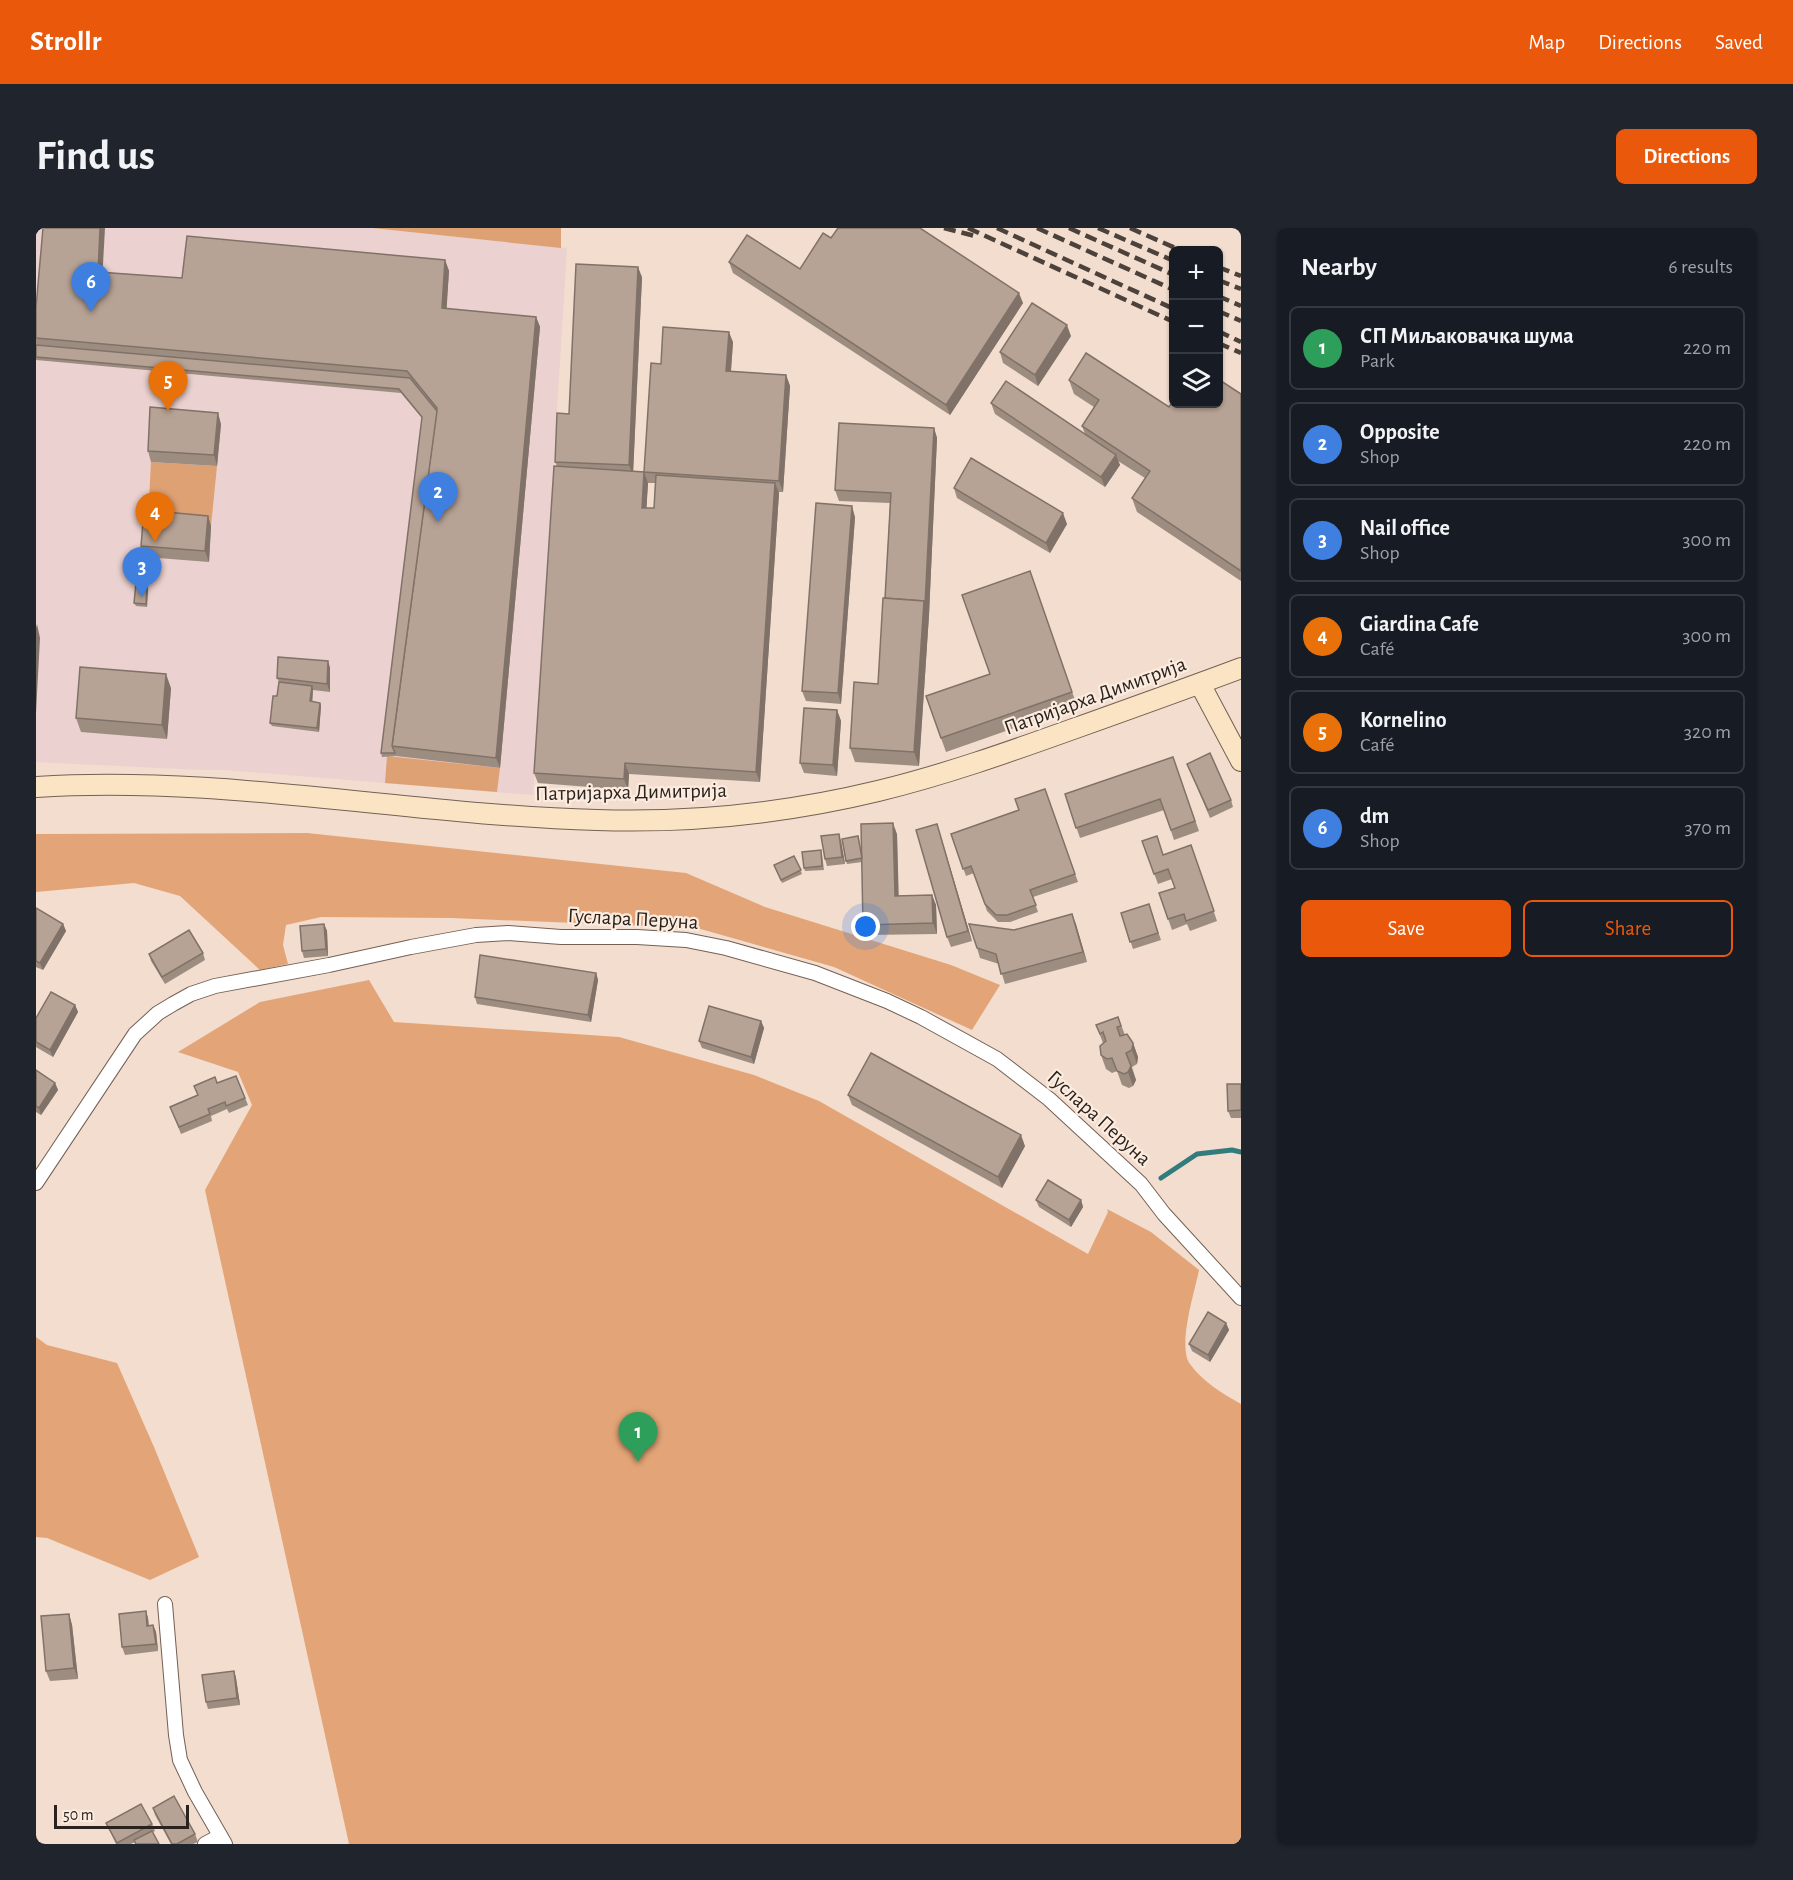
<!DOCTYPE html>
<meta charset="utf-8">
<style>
:root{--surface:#171b24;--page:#20242c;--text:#f1f3f6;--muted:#9ea1a6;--line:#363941;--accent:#ea580c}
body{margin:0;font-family:"Alegreya Sans",sans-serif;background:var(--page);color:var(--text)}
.controls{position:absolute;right:18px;top:18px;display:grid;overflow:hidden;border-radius:9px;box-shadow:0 2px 4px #0004}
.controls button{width:54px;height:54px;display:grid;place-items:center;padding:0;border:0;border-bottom:2px solid var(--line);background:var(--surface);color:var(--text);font:30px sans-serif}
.scale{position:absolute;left:18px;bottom:15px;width:135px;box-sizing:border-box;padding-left:6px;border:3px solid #2a231d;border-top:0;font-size:16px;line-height:21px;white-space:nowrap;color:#2a231d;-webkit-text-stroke:4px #fcebdf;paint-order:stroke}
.you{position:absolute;left:830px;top:699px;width:21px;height:21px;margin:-15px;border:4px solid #fff;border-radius:50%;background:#1a73e8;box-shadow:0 0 0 9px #1a73e833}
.badge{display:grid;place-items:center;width:39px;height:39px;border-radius:50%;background:var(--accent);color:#fff;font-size:20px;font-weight:700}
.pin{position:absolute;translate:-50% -50px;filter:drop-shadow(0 2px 3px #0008)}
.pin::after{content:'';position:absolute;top:32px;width:21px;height:18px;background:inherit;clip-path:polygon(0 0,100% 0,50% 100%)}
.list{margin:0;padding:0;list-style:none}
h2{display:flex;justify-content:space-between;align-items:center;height:78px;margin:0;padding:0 24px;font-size:26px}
h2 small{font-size:20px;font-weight:400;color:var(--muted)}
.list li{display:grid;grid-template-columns:39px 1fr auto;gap:18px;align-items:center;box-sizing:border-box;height:84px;margin:0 12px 12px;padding:0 12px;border:2px solid var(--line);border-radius:9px}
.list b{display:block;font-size:22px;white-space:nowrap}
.list p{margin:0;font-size:20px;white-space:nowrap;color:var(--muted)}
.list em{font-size:20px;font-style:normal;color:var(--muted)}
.actions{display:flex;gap:12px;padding:18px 24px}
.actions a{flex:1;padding:14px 0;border:2px solid var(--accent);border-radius:9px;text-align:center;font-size:21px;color:var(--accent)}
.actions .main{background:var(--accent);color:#fff}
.icon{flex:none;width:33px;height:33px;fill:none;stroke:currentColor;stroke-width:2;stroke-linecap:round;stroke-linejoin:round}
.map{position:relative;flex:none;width:1205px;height:1616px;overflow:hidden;border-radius:9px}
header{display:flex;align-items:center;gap:36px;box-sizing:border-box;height:84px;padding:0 30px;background:var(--accent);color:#fff}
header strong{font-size:28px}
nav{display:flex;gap:33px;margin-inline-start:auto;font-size:21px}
.intro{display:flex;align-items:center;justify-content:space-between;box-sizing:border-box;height:144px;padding:0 36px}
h1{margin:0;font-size:42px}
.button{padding:15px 27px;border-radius:9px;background:var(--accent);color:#fff;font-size:21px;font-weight:700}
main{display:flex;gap:36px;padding:0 36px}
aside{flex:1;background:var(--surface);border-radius:9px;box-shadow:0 2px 4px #0004}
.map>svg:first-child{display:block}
.commercial{fill:#ebd1cf}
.green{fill:#dea174}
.forest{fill:#e3a577}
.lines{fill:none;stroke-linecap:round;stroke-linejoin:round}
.stream{stroke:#327c7d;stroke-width:5}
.minor-casing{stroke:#746154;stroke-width:16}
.secondary-casing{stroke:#746154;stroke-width:22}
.minor{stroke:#fff;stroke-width:14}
.secondary{stroke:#fae4c3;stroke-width:20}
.rail{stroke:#4c423b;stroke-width:4.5;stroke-dasharray:12 6;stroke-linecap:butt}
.wall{fill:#9d8c80;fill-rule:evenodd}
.shaded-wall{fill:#807268}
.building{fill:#b7a395;stroke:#807268;stroke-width:1.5}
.labels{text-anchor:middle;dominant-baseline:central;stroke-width:4.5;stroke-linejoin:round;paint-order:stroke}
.street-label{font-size:21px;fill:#2a231d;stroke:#fcebdf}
</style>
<header>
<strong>Strollr</strong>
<nav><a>Map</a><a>Directions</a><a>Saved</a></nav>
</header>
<div class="intro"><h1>Find us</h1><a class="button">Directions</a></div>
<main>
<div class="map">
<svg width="1205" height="1616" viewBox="0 0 1205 1616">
<rect width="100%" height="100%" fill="#f2ddce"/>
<polygon class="commercial" points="0,0 336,0 531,20 497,567 189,542 165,542 0,534"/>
<g class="green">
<polygon points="336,0 525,0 525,20"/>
<polygon points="115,234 181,238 175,298 112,293"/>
<polygon points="351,528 464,540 461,564 349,555"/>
</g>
<g class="forest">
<polygon points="271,605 650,645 729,679 915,737 964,757 936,802 798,739 661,700 415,690 285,689 250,697 247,717 252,736 224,742 144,668 98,655 0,664 0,606"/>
<path d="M333,752L358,794L583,809L718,847L783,873L1052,1026L1072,984L1071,981L1115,1004L1163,1042C1159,1063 1141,1118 1154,1136C1166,1153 1187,1166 1205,1176V1616H313L169,962L216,877L202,844L142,824L224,774Z"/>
<polygon points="0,1109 11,1117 81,1135 118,1219 163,1329 114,1352 11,1310 0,1309"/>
</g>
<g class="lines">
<polyline class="stream" points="1125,950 1161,926 1196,922 1205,924"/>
<g class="minor-casing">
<g id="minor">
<polyline points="0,955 99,806 122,785 137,776 155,766 179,758 293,737 375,719 440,707 472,705 525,709 601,709 650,712 690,720 779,745 851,773 885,789 961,831 1013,871 1105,956 1128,986 1205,1070"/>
<polyline points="129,1376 140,1507 144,1532 159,1564 189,1616"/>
<polyline points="169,1616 184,1608"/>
</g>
</g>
<g class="secondary-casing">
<g id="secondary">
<polyline points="1164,456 1205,533"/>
<path d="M0,559C188,547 373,587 561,592C655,595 751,585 842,563C908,547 973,524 1037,501C1093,481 1149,461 1205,440"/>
</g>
</g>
<use href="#minor" class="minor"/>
<use href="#secondary" class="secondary"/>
<g class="rail">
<polyline points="908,0 939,8"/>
<polyline points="932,0 1138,94"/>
<polyline points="961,0 1138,81"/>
<polyline points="1001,0 1138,62"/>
<polyline points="1033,0 1138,47"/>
<polyline points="1062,0 1138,33"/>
<polyline points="1094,0 1144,22"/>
<polyline points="1182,39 1205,48"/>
<polyline points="1182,52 1205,61"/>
<polyline points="1182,68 1205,78"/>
<polyline points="1182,83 1205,93"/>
<polyline points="1182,103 1205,114"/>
<polyline points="1182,115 1205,125"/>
</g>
</g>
<g class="wall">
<polygon points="795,10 987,75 914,187 697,45 693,34 764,41"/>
<polygon points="409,32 413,43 410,81 500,89 504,99 464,540 360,528 346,529 345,525 386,190 365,165 0,132 0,79 66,44 146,50"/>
<path d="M606,49L597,243L608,244L697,114L695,143L750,147L754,158L747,264H742L743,265L724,554L593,546L592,562L502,555L498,545L521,238L519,234L533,186ZM612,255H619L618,280H610Z"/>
<polygon points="1035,108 1002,158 967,135 964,124"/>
<polygon points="1033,152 1133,179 1205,166 1205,353 1101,284 1096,270 1109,250 1082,233 1084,237 1069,259 959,186 955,175 1049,206 1046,198 1058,179 1038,166"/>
<polygon points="185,196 181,238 115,234 112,223"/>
<polygon points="898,200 901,210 893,387 883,538 819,534 814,520 842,456 849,370 854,275 803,273 799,262"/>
<polygon points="918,260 1031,296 1014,325 921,270"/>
<polygon points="172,288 175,298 173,334 109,329 105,318"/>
<polygon points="819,289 805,476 770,473 766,463"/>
<polygon points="994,343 1041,478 910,524 890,468 954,446"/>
<polygon points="112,360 111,379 100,378 98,375"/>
<polygon points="292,433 294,440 294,464 277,462 276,474 284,475 285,478 283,504 236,498 234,495 241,468 243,454 241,450"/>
<polygon points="135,460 131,511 45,504 40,490"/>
<polygon points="801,482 805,493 801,548 768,545 764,535"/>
<polygon points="1137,529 1163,603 1138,612 1128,582 1044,610 1029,566"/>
<polygon points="1151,536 1195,572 1197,579 1174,590"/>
<polygon points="1009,561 1042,654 997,669 1002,684 974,694 962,694 951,683 938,645 930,648 915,606 983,582"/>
<polygon points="861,606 862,668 896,667 900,677 901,706 831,707 827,697 826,634 811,636 810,633 823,612 825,625"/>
<polygon points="904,606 936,713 915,719 911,709"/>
<polygon points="805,613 809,636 791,638 789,631"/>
<polygon points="1106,613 1127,627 1155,617 1181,693 1154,703 1151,696 1136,702 1123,665 1139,660 1136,651 1122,656"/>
<polygon points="786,626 788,642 769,643 768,640"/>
<polygon points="758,628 766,646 746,655 738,637"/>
<polygon points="1113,676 1125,712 1097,721 1085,685"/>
<polygon points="0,681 27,696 30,703 7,742 0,739"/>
<polygon points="1036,686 1051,734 969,756 963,736 944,730 941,720 978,702"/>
<polygon points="288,696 291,703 292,728 268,730 266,723"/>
<polygon points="167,725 169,732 129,756 115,733 113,726"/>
<polygon points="560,745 562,752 555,794 441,776 439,769"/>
<polygon points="39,777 42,784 17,829 0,819 0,790"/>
<polygon points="1082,789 1089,807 1097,815 1102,829 1101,836 1096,839 1100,852 1097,858 1093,860 1086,857 1081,843 1076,845 1070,841 1065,827 1067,815 1060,797"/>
<polygon points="725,793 728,800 718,836 666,820 663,813"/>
<polygon points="0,842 19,855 22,862 5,887 0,884"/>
<polygon points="200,848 212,877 193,885 191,881 175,888 176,893 145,906 134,879 162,867 181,855"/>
<polygon points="1205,856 1205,890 1195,890 1192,883"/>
<polygon points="812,867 989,918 966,960 816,877"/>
<polygon points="1000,972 1045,972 1047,979 1035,999 1003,979"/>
<polygon points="1190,1095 1193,1102 1174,1134 1156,1123 1153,1116"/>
<polygon points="110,1383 112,1390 113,1398 117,1397 120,1404 122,1423 89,1427 86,1419"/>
<polygon points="33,1386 36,1397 42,1451 14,1453 10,1443"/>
<polygon points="198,1443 200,1450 204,1477 172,1481 170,1474"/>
<polygon points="117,1580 159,1606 162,1614 157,1616 135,1616 119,1587"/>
<polygon points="70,1595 116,1596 119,1603 117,1604 123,1616 99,1616 99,1614 95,1616 80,1616"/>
</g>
<g class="shaded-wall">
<polygon points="64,0 69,0 66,54 62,44"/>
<polygon points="409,32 413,43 410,91 406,80"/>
<polygon points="602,39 606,49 597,248 593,237"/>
<polygon points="983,65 987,75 914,187 910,177"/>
<polygon points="500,89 504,99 464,540 460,530"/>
<polygon points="1031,97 1035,108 1002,158 999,147"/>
<polygon points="693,104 697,114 694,154 690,143"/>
<polygon points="750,147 754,158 747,264 743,253"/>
<polygon points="182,185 185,196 181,238 178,227"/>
<polygon points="898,200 901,210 893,387 883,538 878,524"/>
<polygon points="1080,227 1084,237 1069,259 1065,249"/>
<polygon points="608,244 612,255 610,290 606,280"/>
<polygon points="739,255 743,265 724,554 720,544"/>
<polygon points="816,278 819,289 805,476 802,465"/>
<polygon points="1027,285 1031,296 1014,325 1010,315"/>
<polygon points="172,288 175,298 173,334 169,323"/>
<polygon points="111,356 112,360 111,379 110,376"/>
<polygon points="1,396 4,410 0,485 0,400"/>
<polygon points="292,433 294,440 294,464 291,456"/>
<polygon points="130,446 135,460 131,511 126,497"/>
<polygon points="276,458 277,461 276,477 274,473"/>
<polygon points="284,475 285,478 283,504 281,500"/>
<polygon points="801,482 805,493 801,548 797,537"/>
<polygon points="589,535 593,546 592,562 588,551"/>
<polygon points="857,595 861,606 863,678 859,668"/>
<polygon points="901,596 904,606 936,713 932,703"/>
<polygon points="803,606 805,613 809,636 806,629"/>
<polygon points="896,667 900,677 901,706 897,695"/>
<polygon points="1036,686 1040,696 1051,734 1047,724"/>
<polygon points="27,696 30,703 7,742 4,735"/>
<polygon points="288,696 291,703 292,728 290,721"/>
<polygon points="560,745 562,752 555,794 552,787"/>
<polygon points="39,777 42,784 17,829 14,822"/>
<polygon points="725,793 728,800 718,836 715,829"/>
<polygon points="1097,815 1102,829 1101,836 1096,822"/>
<polygon points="1090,825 1100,852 1097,858 1092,844"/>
<polygon points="19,855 22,862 5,887 3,880"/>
<polygon points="985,907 989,918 966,960 962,949"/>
<polygon points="1045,972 1047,979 1035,999 1033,992"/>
<polygon points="1190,1095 1193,1102 1174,1134 1172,1127"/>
<polygon points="110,1383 112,1390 113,1405 111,1398"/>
<polygon points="33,1386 36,1397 42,1451 38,1440"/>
<polygon points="117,1397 120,1404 122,1423 120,1416"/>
<polygon points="198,1443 200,1450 204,1477 201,1470"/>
</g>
<g class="building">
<polygon points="7,0 64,0 62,44 146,50 151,8 409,32 406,80 500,89 460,530 356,518 401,180 371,143 0,110 0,79"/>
<polygon points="802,0 884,0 983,65 910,177 693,34 711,7 764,41 787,5 795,10"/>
<polygon points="540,36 602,39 593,237 519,234 521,185 533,186"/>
<polygon points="996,75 1031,97 999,147 964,124"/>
<polygon points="627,99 693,104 690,143 750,147 743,253 608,244 615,135 625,136"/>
<polygon points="0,117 374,150 401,183 356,518 359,525 345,525 386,189 363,161 0,129"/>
<polygon points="1050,125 1133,179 1137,173 1137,176 1182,176 1182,151 1205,166 1205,343 1096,270 1114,243 1046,198 1063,172 1033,152"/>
<polygon points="970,153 1080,227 1065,249 955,175"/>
<polygon points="114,179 182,185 178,227 112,223"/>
<polygon points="803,195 898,200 889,376 888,373 849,370 855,265 799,262"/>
<polygon points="935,230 1027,285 1010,315 918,260"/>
<polygon points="518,238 608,244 606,280 618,280 620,247 739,255 720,544 589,535 588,551 498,545"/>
<polygon points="780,275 816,278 802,465 766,463"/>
<polygon points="108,282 172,288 169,323 105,318"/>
<polygon points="994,343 1036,464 905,510 890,468 954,446 926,367"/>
<polygon points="100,355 111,356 110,376 98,375"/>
<polygon points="847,370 888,373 878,524 814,520 818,454 842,456"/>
<polygon points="242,429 292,433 291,456 241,450"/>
<polygon points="44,439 130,446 126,497 40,490"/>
<polygon points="243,454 276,458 274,473 284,475 281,500 234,495 237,468 241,468"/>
<polygon points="768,480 801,482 797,537 764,535"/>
<polygon points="1174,525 1195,572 1172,582 1151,536"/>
<polygon points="1137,529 1159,593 1135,602 1124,571 1040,600 1029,566"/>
<polygon points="1009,561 1039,646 994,662 1000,677 971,687 960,687 949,676 935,638 927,641 915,606 983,582 979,571"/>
<polygon points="857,595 859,668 896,667 897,695 827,697 825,596"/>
<polygon points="901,596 932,703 911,709 880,602"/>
<polygon points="803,606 806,629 789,631 785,608"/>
<polygon points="822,608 826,630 810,633 806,611"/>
<polygon points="1121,608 1127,627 1155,617 1178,683 1150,693 1148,686 1132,691 1123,665 1139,660 1132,641 1118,646 1106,613"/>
<polygon points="785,622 786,638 768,640 766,624"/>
<polygon points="758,628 765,642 745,652 738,637"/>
<polygon points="1113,676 1122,705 1094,714 1085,685"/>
<polygon points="0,680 27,696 4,735 0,733"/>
<polygon points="1036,686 1047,724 965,746 960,726 941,720 933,696 978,702"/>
<polygon points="288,696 290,721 266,723 264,698"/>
<polygon points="153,702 167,725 126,749 113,726"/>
<polygon points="444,727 560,745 552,787 439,769"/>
<polygon points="15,764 39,777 14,822 0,814 0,790"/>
<polygon points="673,778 725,793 715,829 663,813"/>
<polygon points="1082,789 1085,798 1081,799 1084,808 1091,806 1097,815 1096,822 1090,825 1095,838 1092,844 1088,846 1081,843 1076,830 1071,831 1065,827 1064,818 1070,813 1067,804 1064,806 1060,797"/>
<polygon points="835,825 985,907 962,949 812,867"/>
<polygon points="0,842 19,855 3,880 0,878"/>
<polygon points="200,848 209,870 190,878 189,874 172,881 174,886 143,899 134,879 162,867 158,858 179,849 181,855"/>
<polygon points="1191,856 1205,856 1205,882 1192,883"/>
<polygon points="1012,952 1045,972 1033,992 1000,972"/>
<polygon points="1172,1084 1190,1095 1172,1127 1153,1116"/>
<polygon points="110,1383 111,1398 117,1397 120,1416 86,1419 83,1386"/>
<polygon points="33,1386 38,1440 10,1443 5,1388"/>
<polygon points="198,1443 201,1470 170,1474 166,1447"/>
<polygon points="138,1568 159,1606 141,1616 136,1616 117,1580"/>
<polygon points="105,1576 116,1596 81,1615 70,1595"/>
<polygon points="116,1603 123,1616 100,1616 98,1612"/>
</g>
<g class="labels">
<g class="street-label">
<text transform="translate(1059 468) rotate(-20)">Патријарха Димитрија</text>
<text transform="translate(595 564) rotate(-1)">Патријарха Димитрија</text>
<text transform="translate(597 691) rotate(3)">Гуслара Перуна</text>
<text transform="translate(1063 890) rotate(42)">Гуслара Перуна</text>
</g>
</g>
</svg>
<div class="controls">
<button>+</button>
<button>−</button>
<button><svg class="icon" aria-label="layers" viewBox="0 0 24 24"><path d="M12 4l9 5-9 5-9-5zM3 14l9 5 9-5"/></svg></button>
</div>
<div class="scale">50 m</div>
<div class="you"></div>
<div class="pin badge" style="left:602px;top:1234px;background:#2e9e5b">1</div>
<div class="pin badge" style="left:402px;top:294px;background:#3f7fe0">2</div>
<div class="pin badge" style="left:106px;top:369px;background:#3f7fe0">3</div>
<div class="pin badge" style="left:119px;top:314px;background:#e8710a">4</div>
<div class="pin badge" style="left:132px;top:183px;background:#e8710a">5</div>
<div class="pin badge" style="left:55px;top:84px;background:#3f7fe0">6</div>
</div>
<aside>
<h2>Nearby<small>6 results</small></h2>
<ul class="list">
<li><span class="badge" style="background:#2e9e5b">1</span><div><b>СП Миљаковачка шума</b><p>Park</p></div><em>220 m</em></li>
<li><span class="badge" style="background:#3f7fe0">2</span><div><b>Opposite</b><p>Shop</p></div><em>220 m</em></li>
<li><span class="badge" style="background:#3f7fe0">3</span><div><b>Nail office</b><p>Shop</p></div><em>300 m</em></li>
<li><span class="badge" style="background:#e8710a">4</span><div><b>Giardina Cafe</b><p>Café</p></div><em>300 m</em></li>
<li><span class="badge" style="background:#e8710a">5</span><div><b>Kornelino</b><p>Café</p></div><em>320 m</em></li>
<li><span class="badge" style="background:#3f7fe0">6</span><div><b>dm</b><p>Shop</p></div><em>370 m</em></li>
</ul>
<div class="actions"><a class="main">Save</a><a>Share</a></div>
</aside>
</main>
